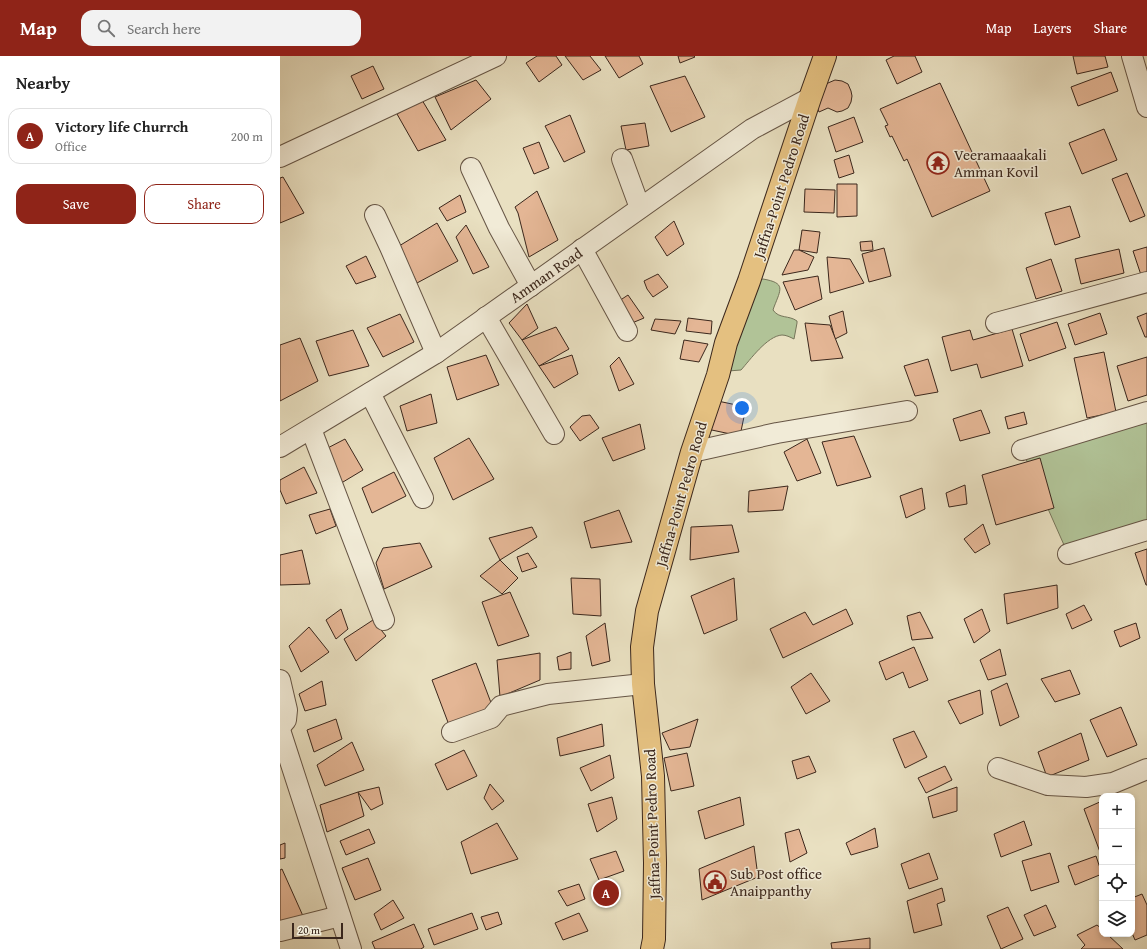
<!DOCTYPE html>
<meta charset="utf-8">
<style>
:root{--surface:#fff;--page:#f2f2f2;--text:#222;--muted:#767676;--line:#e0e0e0;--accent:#8f2418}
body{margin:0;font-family:"Gentium Book Plus",serif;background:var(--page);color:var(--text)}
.controls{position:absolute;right:12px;bottom:12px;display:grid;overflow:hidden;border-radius:8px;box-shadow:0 2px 6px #0003}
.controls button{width:36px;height:36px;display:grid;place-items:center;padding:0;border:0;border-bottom:1px solid var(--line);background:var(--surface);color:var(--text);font:20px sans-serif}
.scale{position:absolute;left:12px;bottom:10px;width:51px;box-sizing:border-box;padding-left:4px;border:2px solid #3b271c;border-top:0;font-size:11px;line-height:14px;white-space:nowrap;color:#3b271c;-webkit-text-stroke:3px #f1ebd7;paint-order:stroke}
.you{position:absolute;left:462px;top:352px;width:14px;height:14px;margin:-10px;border:3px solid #fff;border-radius:50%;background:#1a73e8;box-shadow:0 0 0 6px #1a73e833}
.badge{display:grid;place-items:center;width:26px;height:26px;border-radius:50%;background:var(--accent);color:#fff;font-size:13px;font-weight:700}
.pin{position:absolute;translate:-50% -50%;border:2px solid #fff;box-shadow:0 1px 4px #0006}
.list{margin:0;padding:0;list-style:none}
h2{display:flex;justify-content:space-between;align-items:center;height:52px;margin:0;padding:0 16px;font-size:17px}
h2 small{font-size:13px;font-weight:400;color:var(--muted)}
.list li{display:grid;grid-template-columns:26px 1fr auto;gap:12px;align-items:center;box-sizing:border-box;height:56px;margin:0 8px 8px;padding:0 8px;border:1px solid var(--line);border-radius:12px}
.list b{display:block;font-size:15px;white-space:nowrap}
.list p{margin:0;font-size:13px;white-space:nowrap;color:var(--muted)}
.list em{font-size:13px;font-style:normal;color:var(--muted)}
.actions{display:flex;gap:8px;padding:12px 16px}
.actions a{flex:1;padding:9px 0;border:1px solid var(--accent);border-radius:12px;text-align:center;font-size:14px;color:var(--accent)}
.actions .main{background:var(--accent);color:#fff}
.icon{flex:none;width:22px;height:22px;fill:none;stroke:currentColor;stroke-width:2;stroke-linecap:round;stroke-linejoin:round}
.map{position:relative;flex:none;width:867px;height:893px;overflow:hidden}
header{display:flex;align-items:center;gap:24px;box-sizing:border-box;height:56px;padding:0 20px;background:var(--accent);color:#fff}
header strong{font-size:19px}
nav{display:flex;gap:22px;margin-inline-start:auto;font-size:14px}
.search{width:280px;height:36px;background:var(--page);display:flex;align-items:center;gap:10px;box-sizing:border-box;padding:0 14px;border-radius:12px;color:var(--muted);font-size:15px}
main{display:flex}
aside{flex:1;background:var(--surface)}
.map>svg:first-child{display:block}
.green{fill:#b1c397;stroke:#76755a}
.building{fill:#e4b695;stroke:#3b271c}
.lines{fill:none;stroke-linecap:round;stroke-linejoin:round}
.minor-casing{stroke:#665545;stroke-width:22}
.major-casing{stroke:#3b271c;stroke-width:24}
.minor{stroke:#f1ebd7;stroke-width:20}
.major{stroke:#e4c080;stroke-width:22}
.labels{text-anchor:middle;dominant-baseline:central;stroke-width:3;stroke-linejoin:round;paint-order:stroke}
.poi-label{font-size:15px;fill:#3b271c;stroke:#f1ebd7;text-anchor:start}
.street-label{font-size:15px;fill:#3b271c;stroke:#f1ebd7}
</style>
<header>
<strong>Map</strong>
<div class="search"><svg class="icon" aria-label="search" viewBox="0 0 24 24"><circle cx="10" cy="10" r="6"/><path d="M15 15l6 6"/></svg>Search here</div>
<nav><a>Map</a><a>Layers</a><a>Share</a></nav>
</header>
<main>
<aside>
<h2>Nearby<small></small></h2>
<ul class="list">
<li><span class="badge">A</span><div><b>Victory life Churrch</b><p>Office</p></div><em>200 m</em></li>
</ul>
<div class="actions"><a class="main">Save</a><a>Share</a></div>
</aside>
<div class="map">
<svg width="867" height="893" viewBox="0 0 867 893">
<rect width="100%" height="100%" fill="#e9e0c1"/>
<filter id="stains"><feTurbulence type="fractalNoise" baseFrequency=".005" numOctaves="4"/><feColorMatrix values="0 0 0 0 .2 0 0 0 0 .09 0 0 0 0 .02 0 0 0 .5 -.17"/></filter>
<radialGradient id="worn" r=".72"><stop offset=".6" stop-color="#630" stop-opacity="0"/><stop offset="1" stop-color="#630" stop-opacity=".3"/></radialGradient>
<g class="green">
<path d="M483,223C506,227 501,233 494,251L493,254C499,263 509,259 517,265V267L514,283C510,281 506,279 502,279C487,280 470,304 461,314L448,315L469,225Z"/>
<polygon points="867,356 867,474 788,498 742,394"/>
</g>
<g class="building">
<polygon points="257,0 276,0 282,9 259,26 246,7"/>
<polygon points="285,0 310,0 321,14 303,24"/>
<polygon points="325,0 359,0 363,8 339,22"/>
<polygon points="398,0 414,0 415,1 400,7"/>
<polygon points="614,0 635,0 642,16 617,28 606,4"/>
<polygon points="793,0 825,0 828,11 797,18"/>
<polygon points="93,10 104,33 82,43 71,20"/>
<polygon points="831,16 838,35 798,50 791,31"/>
<polygon points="405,20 425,61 391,76 370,30"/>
<polygon points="196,24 211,43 171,74 155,41"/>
<polygon points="555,24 562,25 568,28 571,35 572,40 571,46 568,52 562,55 557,56 548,52 539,56 533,41 548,27"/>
<polygon points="660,27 710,135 652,161 627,103 624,105 612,80 610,81 605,70 608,69 600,53"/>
<polygon points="142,44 166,84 138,95 117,58"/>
<polygon points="290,59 305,96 284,106 265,70"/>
<polygon points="574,61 583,86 556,96 548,71"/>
<polygon points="365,67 369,90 346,94 341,70"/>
<polygon points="824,73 837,104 802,118 789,87"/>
<polygon points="259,86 269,112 254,118 243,92"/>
<polygon points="569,99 574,117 559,122 554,104"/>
<polygon points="847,117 865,160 850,166 832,123"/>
<polygon points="3,121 24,157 0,167 0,122"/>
<polygon points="557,128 577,128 577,160 557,161"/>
<polygon points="525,133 555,134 554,157 524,156"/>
<polygon points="257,135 278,184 249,201 238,157 235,151"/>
<polygon points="180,139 186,156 167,165 159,152"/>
<polygon points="790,150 800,181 775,189 765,157"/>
<polygon points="394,165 404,188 387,200 375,181"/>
<polygon points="157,167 178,205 137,227 119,190"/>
<polygon points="186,169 209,211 193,218 176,181"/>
<polygon points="522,174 540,176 537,197 519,194"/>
<polygon points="592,185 593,194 581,195 580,186"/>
<polygon points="867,191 867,217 861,219 853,195"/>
<polygon points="604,192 611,220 589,226 582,198"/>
<polygon points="839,193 844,217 801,228 795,203"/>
<polygon points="514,194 519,194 534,201 528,214 502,219"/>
<polygon points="86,200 96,221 76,228 66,210"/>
<polygon points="547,201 570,203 584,227 550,237"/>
<polygon points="771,203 782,235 756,243 746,212"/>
<polygon points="378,218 388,231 373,241 367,233 364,225"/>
<polygon points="538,220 542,243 515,254 503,226"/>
<polygon points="348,239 364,262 352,267 333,249"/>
<polygon points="247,248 258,272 242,284 229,267"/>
<polygon points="563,255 567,277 555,283 549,260"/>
<polygon points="820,257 827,278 795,289 788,268"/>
<polygon points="867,257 867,281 865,281 857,261"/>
<polygon points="120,258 134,286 103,301 87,272"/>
<polygon points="408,262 432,265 431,278 406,275"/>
<polygon points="375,263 401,265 395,278 371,274"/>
<polygon points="777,266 786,292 749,305 740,278"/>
<polygon points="525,267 550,269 563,302 531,305"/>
<polygon points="276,271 289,293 259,310 242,284"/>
<polygon points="732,273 743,310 701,322 697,308 671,315 662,281 690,274 693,284"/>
<polygon points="73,274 89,310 49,320 36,285"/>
<polygon points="20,282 38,325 0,345 0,289"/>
<polygon points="404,284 428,288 419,306 400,303"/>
<polygon points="824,296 836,356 807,362 794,302"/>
<polygon points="206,299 219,329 177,344 167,311"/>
<polygon points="292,299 298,318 274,332 259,310"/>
<polygon points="339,301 354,328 339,335 330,310"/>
<polygon points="867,301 867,339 848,345 837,310"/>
<polygon points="648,303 658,336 635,340 624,310"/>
<polygon points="151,338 157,367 127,375 120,350"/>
<polygon points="433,344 466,351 460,380 427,373"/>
<polygon points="701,354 710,377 680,385 673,363"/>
<polygon points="744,356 747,368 728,373 725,361"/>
<polygon points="310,359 319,372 300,385 290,371 302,360"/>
<polygon points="360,368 365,393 333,405 322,382"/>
<polygon points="574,380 591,421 557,430 542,386"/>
<polygon points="189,382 214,423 173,444 154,402"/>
<polygon points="65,383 83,414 53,432 40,396"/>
<polygon points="527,383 541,417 517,425 504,396"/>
<polygon points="760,402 774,452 716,469 702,419"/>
<polygon points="24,411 37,437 6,448 0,434 0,424"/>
<polygon points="114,416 126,440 92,457 82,432"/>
<polygon points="685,429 687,448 669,451 666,437"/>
<polygon points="508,430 503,454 468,456 469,435"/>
<polygon points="642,432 645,453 626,462 620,440"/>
<polygon points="50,453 56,470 36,478 29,459"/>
<polygon points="339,454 352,486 311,492 304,466"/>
<polygon points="703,468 710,488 695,497 684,483"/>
<polygon points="452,469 459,496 410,504 411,471"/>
<polygon points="252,471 257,481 220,504 209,482"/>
<polygon points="140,487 152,511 104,533 96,507 103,492"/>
<polygon points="867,493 867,529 866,529 855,497"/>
<polygon points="22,494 30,528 0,529 0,499"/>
<polygon points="248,497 257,511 242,516 237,501"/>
<polygon points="220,504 238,522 222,538 200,520"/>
<polygon points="291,522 320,523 321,560 293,558"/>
<polygon points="454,522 457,564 424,578 411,540"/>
<polygon points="777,529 778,552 727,568 724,538"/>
<polygon points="230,536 249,580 218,590 202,546"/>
<polygon points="804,549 812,564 792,573 786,558"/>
<polygon points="61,553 68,573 56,583 46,564"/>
<polygon points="566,553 573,568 503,602 490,573 525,556 533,569"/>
<polygon points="702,553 710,575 694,587 684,563"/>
<polygon points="640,556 653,582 632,584 627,560"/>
<polygon points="93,564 106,580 76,605 64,583"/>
<polygon points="325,567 330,605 312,610 306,580"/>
<polygon points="856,567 860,582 840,591 834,575"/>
<polygon points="29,571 49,596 21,616 9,590"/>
<polygon points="634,591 648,624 629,632 623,616 606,624 599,606"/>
<polygon points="720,593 726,619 708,624 700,604"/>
<polygon points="291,596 291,613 279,614 277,601"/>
<polygon points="260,597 260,624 220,641 217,604"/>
<polygon points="196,607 213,652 169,669 152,624"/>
<polygon points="790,614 800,638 775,646 761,623"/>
<polygon points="531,617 550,645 526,658 511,631"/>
<polygon points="42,625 46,649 25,655 19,638"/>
<polygon points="727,627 739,661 720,670 711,635"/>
<polygon points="700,634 703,658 680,668 668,645"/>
<polygon points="841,651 857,689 827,701 810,664"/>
<polygon points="56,663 62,683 34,696 27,674"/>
<polygon points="418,663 410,691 390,694 382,677"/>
<polygon points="322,668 324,690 280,700 277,682"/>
<polygon points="634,675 647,701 625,712 613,683"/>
<polygon points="801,677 809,704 767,721 758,696"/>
<polygon points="72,686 84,714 45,730 37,709"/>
<polygon points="184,694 197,720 167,734 155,708"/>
<polygon points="407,697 414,730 391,735 384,702"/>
<polygon points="330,699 334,722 311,735 300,712"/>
<polygon points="529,700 536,716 517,723 512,705"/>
<polygon points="665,710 672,724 646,737 638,722"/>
<polygon points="210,728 224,745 212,754 204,742"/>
<polygon points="99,731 103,748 91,754 78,736"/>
<polygon points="677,731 677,755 653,762 648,741"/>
<polygon points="78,736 84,760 47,776 40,749"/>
<polygon points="332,741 337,763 317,776 308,748"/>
<polygon points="460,741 464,769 425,783 418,755"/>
<polygon points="822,745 822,795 820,796 804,753"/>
<polygon points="744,765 752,789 721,801 714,778"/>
<polygon points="217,767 238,803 191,818 181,786"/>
<polygon points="595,772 598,791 571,799 566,787"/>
<polygon points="89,773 95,787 66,799 60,785"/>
<polygon points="519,773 527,797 510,806 505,777"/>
<polygon points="5,787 5,802 0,803 0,789"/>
<polygon points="474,790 478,821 422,844 419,813"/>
<polygon points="336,795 344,815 319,824 310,803"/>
<polygon points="649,797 658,823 629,833 621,808"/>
<polygon points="770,797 779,826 751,835 742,805"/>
<polygon points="816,800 822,818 795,829 788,810"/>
<polygon points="88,802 101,834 75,844 62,812"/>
<polygon points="2,813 23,860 0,870 0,814"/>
<polygon points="299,828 305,843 287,850 278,835"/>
<polygon points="662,832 665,845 657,848 662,869 634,877 627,845"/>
<polygon points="862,838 867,849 867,879 855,884 852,877 852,842"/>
<polygon points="113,844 124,862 101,874 94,858"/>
<polygon points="766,849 776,871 754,880 744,859"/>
<polygon points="728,851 743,883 721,893 707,860"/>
<polygon points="218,856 222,868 206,874 201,861"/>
<polygon points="192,857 198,873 154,889 148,873"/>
<polygon points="299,857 308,875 283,884 275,867"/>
<polygon points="134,868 144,891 141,893 95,893 92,886"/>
<polygon points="817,869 822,873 822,878 827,878 843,893 801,893 805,889 797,879"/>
<polygon points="590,882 590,893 552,893 551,887"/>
</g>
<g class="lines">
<g class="minor-casing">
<g id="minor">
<polyline points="852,0 867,51"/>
<polyline points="0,101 216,0"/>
<polyline points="342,103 360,152"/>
<polyline points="191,112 219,172 251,230"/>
<polyline points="95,159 110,191 156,297"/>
<polyline points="302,193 347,275"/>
<polyline points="206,261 274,378"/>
<polyline points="716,267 867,226"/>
<polyline points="90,337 143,442"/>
<polyline points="31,373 104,564"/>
<polyline points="0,391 156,297 472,73 530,42"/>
<polyline points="742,394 867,356"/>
<polyline points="412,396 497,377 627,355"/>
<polyline points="788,498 867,474"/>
<polyline points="0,624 7,654 6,664 0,671"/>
<polyline points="0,674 71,893"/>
<polyline points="172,676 211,662 221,650 268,638 363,628"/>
<polyline points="718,712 768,729 806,731 833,727 867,713"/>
<polyline points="0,875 60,860"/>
</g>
</g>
<g class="major-casing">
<polyline id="major" points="372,893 374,883 375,807 373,720 363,628 362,591 367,555 412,396 438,319 446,287 469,225 530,42 545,0"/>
</g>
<use href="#minor" class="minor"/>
<use href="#major" class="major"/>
</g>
<defs>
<g id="temple-ring" transform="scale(1.15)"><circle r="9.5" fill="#f1ebd7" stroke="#8f2418" stroke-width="1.5"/><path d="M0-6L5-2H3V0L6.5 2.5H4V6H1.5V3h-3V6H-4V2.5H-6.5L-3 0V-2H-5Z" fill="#8f2418"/></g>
<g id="civic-ring" transform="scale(1.15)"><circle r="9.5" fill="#f1ebd7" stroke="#8f2418" stroke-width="1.5"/><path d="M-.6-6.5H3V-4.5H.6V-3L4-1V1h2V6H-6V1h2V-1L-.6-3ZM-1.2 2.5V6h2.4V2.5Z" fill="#8f2418"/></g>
</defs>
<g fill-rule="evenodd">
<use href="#temple-ring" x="658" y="107"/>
<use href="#civic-ring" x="435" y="826"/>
</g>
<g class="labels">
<g class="poi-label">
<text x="674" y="98">Veeramaaakali<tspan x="674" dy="17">Amman Kovil</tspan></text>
<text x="450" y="817">Sub Post office<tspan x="450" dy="17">Anaippanthy</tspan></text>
</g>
<g class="street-label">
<text transform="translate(501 130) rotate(-72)">Jaffna-Point Pedro Road</text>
<text transform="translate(266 219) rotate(-35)">Amman Road</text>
<text transform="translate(401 438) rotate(-74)">Jaffna-Point Pedro Road</text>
<text transform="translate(372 768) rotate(-92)">Jaffna-Point Pedro Road</text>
</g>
</g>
<rect width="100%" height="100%" filter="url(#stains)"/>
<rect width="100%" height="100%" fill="url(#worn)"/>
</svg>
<div class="controls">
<button>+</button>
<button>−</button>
<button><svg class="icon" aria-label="locate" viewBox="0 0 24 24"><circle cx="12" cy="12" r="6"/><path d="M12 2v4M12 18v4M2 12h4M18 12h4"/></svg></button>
<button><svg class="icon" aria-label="layers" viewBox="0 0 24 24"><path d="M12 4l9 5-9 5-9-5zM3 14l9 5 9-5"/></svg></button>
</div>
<div class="scale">20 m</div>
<div class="you"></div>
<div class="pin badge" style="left:326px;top:837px">A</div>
</div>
</main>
